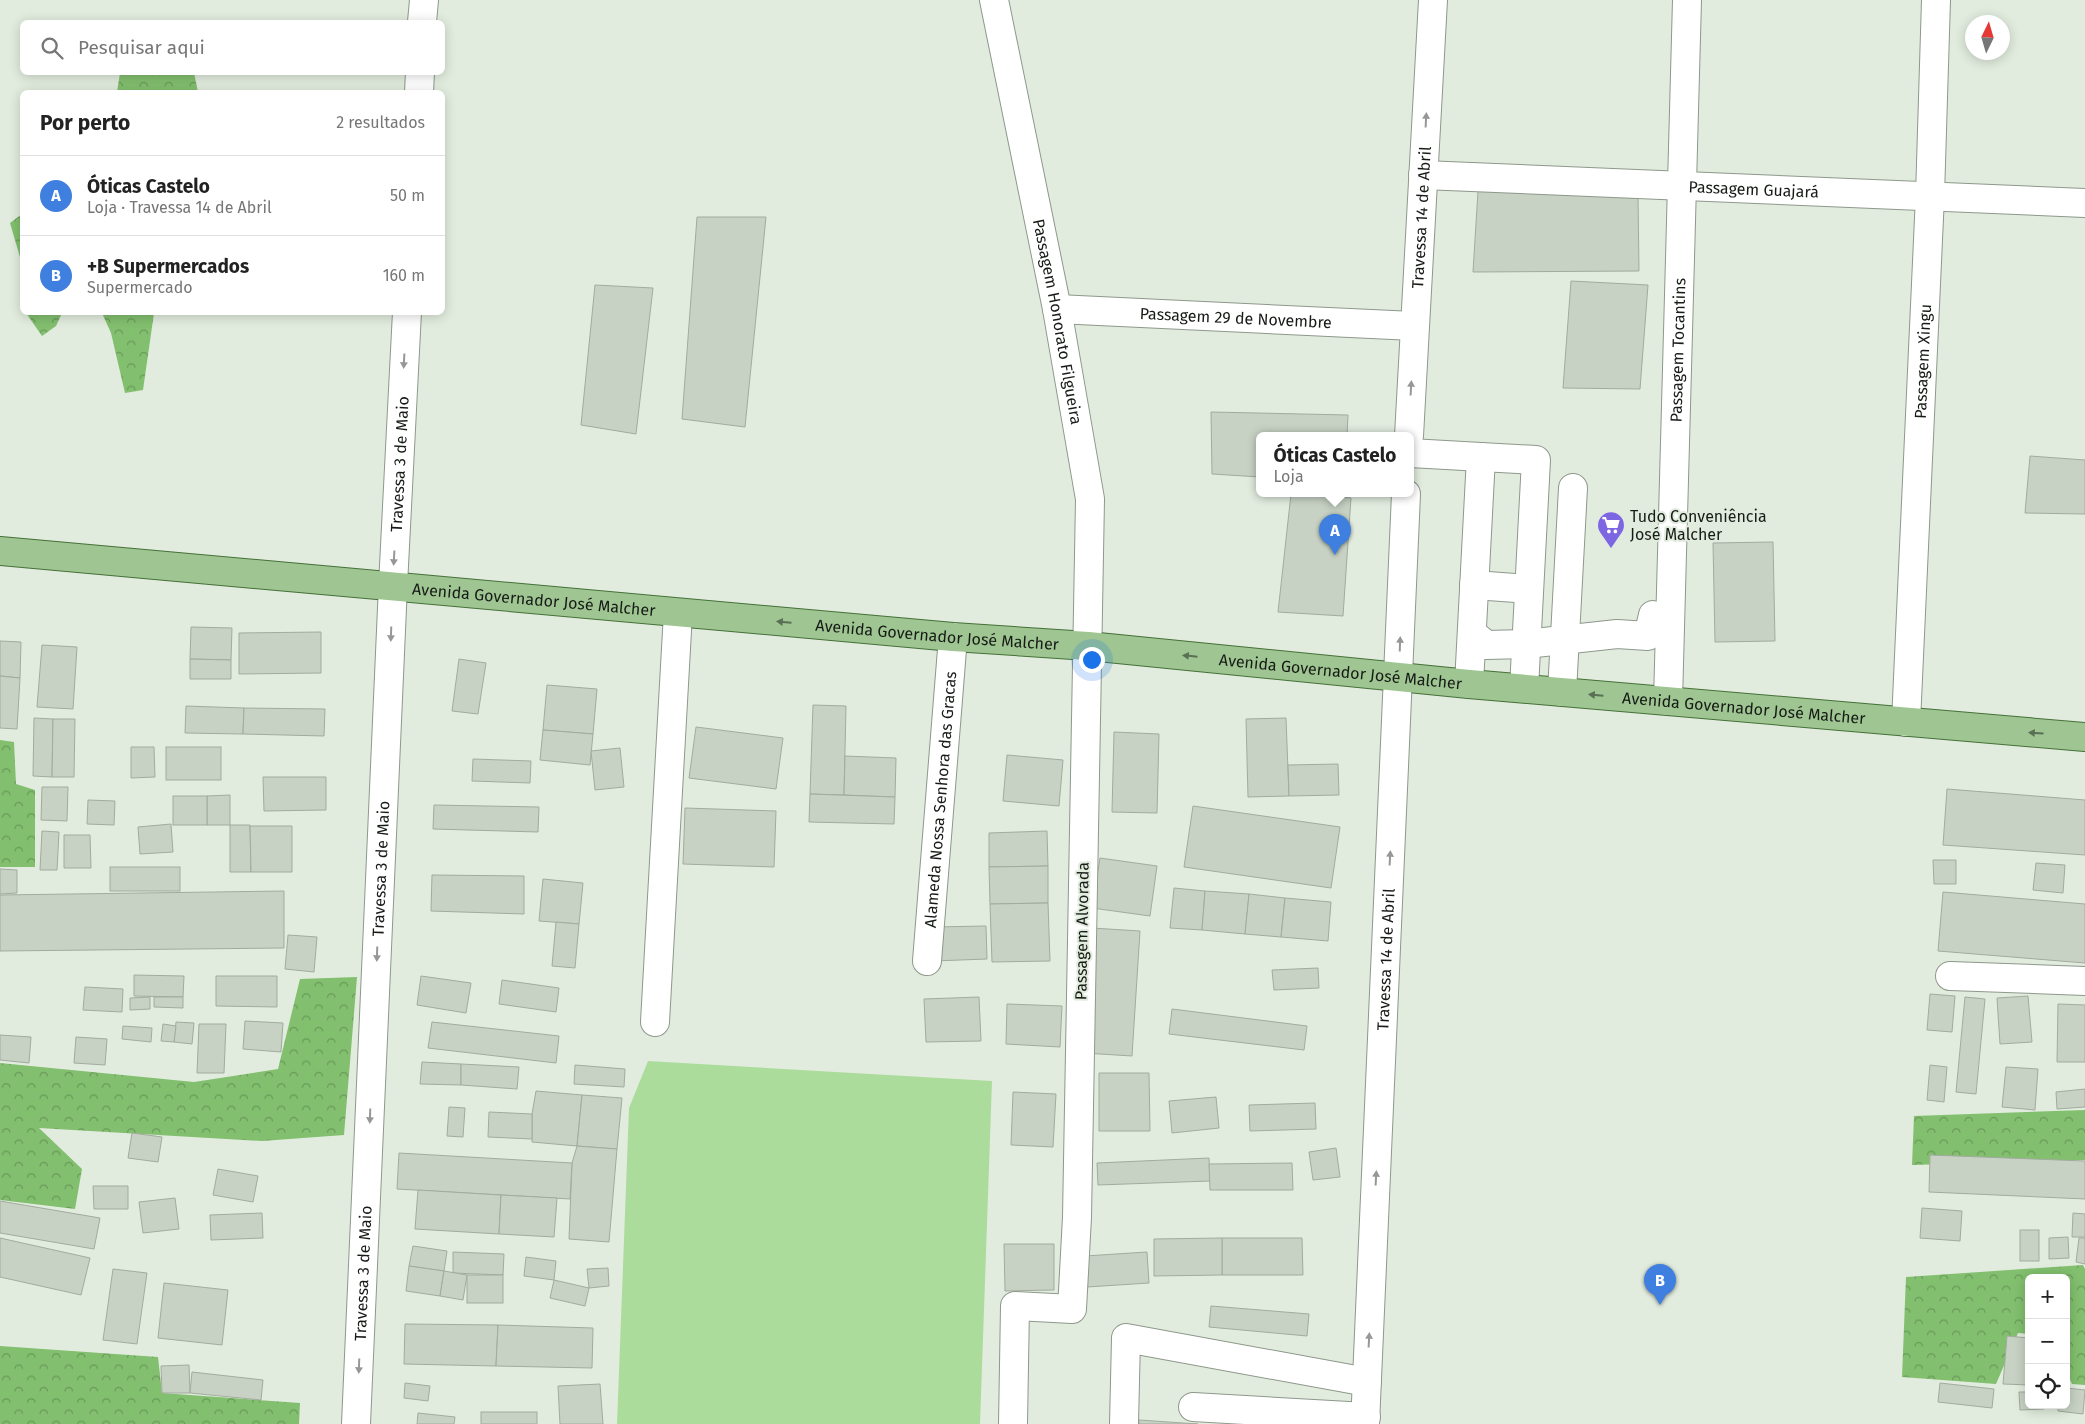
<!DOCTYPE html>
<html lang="pt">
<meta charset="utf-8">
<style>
:root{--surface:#fff;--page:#f6f6f6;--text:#222;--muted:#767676;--line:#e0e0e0;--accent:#7d66e1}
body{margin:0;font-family:"Fira Sans",sans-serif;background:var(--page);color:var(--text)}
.controls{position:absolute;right:15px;bottom:15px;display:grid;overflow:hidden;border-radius:8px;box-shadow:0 2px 12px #0003}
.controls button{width:45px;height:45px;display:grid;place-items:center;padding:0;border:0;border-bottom:1px solid var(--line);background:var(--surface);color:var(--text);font:25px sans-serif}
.compass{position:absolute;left:1965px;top:15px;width:45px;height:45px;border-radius:50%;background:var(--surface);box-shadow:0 2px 12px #0003;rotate:5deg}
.you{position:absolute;left:1091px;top:659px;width:18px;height:18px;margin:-12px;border:4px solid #fff;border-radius:50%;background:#1a73e8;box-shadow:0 0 0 8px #1a73e833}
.badge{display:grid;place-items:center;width:32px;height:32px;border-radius:50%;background:var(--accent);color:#fff;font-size:16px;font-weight:700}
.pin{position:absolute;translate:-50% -41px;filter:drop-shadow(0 1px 2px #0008)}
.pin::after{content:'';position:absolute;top:26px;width:18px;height:15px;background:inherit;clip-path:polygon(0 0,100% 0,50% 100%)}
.popup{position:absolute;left:1256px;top:432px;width:158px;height:65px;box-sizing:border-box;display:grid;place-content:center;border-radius:8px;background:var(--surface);filter:drop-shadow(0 1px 4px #0005);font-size:16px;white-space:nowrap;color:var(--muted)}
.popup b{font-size:19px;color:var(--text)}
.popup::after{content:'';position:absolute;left:50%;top:100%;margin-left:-10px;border:10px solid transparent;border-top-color:var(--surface)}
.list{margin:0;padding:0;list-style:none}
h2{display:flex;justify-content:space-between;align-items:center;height:65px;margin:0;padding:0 20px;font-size:21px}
h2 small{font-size:16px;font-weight:400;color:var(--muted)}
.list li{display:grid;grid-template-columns:32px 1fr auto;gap:15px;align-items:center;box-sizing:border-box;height:80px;padding:0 20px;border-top:1px solid var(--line)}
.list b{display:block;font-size:19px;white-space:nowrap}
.list p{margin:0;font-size:16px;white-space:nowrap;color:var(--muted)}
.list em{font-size:16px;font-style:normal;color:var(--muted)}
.icon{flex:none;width:28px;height:28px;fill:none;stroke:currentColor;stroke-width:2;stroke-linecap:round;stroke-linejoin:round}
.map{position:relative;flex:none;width:2085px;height:1424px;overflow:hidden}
.search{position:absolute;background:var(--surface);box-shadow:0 2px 12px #0003;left:20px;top:20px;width:425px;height:55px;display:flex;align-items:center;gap:12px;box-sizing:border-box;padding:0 18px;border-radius:8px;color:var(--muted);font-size:19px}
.panel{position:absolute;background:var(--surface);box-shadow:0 2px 12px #0003;left:20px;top:90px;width:425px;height:225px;border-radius:8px}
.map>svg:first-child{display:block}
.forest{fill:url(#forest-crowns)}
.pitch{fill:#acdc9c}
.building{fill:#c7d2c4;stroke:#a1ab9e}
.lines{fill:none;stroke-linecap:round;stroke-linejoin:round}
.minor-casing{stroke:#8e988b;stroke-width:30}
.major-casing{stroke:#457037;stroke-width:30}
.minor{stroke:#fff;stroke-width:28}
.major{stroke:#9ec592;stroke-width:28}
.oneway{fill:#979896}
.oneway2{fill:#5a7054}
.labels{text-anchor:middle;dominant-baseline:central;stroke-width:4;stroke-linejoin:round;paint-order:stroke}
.street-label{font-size:16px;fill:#171b16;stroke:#e1ecde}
.poi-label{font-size:16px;fill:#171b16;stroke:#e1ecde;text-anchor:start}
</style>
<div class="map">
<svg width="2085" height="1424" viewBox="0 0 2085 1424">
<defs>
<pattern id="forest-crowns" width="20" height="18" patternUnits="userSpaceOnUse" patternTransform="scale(1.25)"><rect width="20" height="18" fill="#82bf6e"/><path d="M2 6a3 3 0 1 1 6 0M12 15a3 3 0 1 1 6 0" fill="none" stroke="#699a59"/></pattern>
</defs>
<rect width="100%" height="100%" fill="#e1ecde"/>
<g class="forest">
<polygon points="120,73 194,73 198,92 117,92"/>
<polygon points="22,214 22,264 10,223"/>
<polygon points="26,313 62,313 56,326 42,336"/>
<polygon points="102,313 154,313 143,390 125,393 111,333"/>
<polygon points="0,740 14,742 16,784 35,790 35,867 0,867"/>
<polygon points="357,977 344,1135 262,1141 39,1128 82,1169 75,1209 0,1200 0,1063 194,1082 278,1069 300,979"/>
<polygon points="2085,1110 2085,1160 1912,1165 1914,1116"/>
<polygon points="2083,1265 2085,1269 2085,1385 2072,1384 2066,1371 2066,1278 2029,1278 2029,1334 2018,1333 1996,1384 1902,1377 1906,1277"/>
<polygon points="0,1346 158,1357 162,1393 300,1403 299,1424 0,1424"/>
</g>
<polygon class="pitch" points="648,1061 992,1081 980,1424 617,1424 629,1108"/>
<g class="building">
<polygon points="1478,191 1638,196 1639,271 1473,272"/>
<polygon points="697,217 766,217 745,427 682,419"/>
<polygon points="1571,281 1648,285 1640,389 1563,388"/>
<polygon points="595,285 653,288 636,434 581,425"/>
<polygon points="1211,412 1348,415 1347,436 1260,436 1260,477 1212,474"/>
<polygon points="2030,456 2085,460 2085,514 2025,513"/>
<polygon points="1291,494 1315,494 1351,498 1343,616 1278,612"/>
<polygon points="1773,542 1775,641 1715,642 1713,543"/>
<polygon points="191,627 232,628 231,660 190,659"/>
<polygon points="321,632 321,673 239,674 239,633"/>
<polygon points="0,641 21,642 20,678 0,676"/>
<polygon points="42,645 77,647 73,709 37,707"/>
<polygon points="190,659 231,660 231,679 190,679"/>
<polygon points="459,659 486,663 478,714 452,711"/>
<polygon points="0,676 20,678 17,729 0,728"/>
<polygon points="547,685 597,689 593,734 543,730"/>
<polygon points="813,705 846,706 844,795 810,794"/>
<polygon points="186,706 244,708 243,734 185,733"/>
<polygon points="244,708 325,709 324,736 243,734"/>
<polygon points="34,718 53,719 52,777 33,776"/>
<polygon points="1286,718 1289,796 1248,797 1246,719"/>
<polygon points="53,719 75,719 74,777 52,777"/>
<polygon points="696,727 783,738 776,789 689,778"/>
<polygon points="543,730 593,734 590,765 540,760"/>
<polygon points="1114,732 1159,734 1157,813 1112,812"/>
<polygon points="131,747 154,747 155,777 131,778"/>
<rect x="166" y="747" width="55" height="33"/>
<polygon points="620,748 624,787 595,790 591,751"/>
<polygon points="1007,755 1063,760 1059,806 1003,801"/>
<polygon points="845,756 896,758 895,797 844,795"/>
<polygon points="473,759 531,761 530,783 472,781"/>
<polygon points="1338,764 1339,795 1289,796 1288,765"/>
<polygon points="263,777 326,777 326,810 264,811"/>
<polygon points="42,787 68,787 67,821 41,820"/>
<polygon points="1947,789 2085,800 2085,855 1943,845"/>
<polygon points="810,794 895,797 894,824 809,822"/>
<polygon points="230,795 230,825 207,825 207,796"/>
<rect x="173" y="796" width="34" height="29"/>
<polygon points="88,800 115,801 114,825 87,824"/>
<polygon points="434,805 539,807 538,832 433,829"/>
<polygon points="1193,806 1340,827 1331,888 1184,867"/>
<polygon points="685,808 776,811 774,867 683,864"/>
<polygon points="171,824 173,852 140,854 138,827"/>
<polygon points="230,825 250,825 251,872 230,872"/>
<polygon points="250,826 292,826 292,872 251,872"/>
<polygon points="42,831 59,832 57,870 40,870"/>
<polygon points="1047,831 1048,866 989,867 989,833"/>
<polygon points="64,835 90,835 91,868 64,868"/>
<polygon points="1100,858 1157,866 1150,916 1092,908"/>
<polygon points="1933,860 1956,860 1956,884 1934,884"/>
<polygon points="2036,863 2065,865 2063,893 2033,890"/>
<polygon points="1048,866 1048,903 990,904 989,867"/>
<rect x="110" y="867" width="70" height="24"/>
<polygon points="0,869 17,870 17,893 0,894"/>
<polygon points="432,875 524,876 524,914 431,911"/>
<polygon points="543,879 583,883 579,924 539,921"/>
<polygon points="1174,888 1205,891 1202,930 1170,928"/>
<polygon points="284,891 284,948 0,951 0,895"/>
<polygon points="1205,891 1249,894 1245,934 1202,930"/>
<polygon points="1943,892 2085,904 2085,963 1938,951"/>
<polygon points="1249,894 1285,898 1281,937 1245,934"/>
<polygon points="1285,898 1331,902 1328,941 1281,937"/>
<polygon points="1048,903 1050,961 992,962 990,904"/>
<polygon points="556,922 579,924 575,968 552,966"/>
<polygon points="986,926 987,959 934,961 933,927"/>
<polygon points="1092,928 1140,931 1132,1056 1084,1053"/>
<polygon points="288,935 317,937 314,972 285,969"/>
<polygon points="1318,968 1319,988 1274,990 1272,970"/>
<polygon points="134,975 184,976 183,997 134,996"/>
<polygon points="216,976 277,976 277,1007 216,1006"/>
<polygon points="421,976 471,983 466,1013 417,1005"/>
<polygon points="502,980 559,988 556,1012 499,1004"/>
<polygon points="85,987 123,989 122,1012 83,1010"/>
<polygon points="1930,994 1955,996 1952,1032 1927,1030"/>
<polygon points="2028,996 2032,1042 2000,1044 1997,998"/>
<polygon points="150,997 150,1009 130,1010 130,998"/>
<polygon points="154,997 183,997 183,1008 154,1007"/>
<polygon points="979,997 981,1041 926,1042 924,999"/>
<polygon points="1965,997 1985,999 1976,1094 1956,1092"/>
<polygon points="1007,1004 1062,1006 1060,1047 1006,1044"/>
<polygon points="2058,1004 2085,1005 2085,1062 2057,1062"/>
<polygon points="1172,1009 1307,1026 1304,1050 1169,1034"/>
<polygon points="245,1021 283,1023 281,1052 243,1049"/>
<polygon points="176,1022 194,1023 192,1044 174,1042"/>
<polygon points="432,1022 559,1036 556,1063 428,1048"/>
<polygon points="163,1024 176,1026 174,1042 161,1041"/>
<polygon points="199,1024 226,1024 224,1073 197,1073"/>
<polygon points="123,1026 152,1028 151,1042 122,1039"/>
<polygon points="0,1035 31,1037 29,1063 0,1060"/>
<polygon points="76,1037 107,1039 105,1065 74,1063"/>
<polygon points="422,1062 461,1064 461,1085 420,1084"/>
<polygon points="461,1064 519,1067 517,1089 461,1085"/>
<polygon points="575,1065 625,1069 624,1087 574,1084"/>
<polygon points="1930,1065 1947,1067 1944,1102 1927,1100"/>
<polygon points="2006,1067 2038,1069 2035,1110 2002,1107"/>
<polygon points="1099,1073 1149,1073 1150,1131 1099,1131"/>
<polygon points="2085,1089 2085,1107 2057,1109 2056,1092"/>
<polygon points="536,1091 582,1095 577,1146 532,1142 532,1114"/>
<polygon points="1013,1092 1056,1094 1053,1147 1011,1145"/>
<polygon points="582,1095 622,1098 617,1149 577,1146"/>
<polygon points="1216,1097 1219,1128 1172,1133 1169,1101"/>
<polygon points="1315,1103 1316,1129 1250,1131 1249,1105"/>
<polygon points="449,1107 465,1108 463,1137 447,1136"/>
<polygon points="489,1112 532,1114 532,1139 488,1137"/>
<polygon points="132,1133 162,1137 158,1162 128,1158"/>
<polygon points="577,1146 617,1149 609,1242 569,1239 572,1163"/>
<polygon points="1336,1148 1340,1177 1313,1180 1309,1152"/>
<polygon points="399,1153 572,1163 570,1199 397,1189"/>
<polygon points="1930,1155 2085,1161 2085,1199 1929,1192"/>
<polygon points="1209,1158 1210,1181 1098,1185 1097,1163"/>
<polygon points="1292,1163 1293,1190 1210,1190 1209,1164"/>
<polygon points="218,1169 258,1176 253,1202 213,1195"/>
<polygon points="93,1186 128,1186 128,1209 94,1209"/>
<polygon points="418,1190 501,1195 499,1234 415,1229"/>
<polygon points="501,1195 557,1198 554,1237 499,1234"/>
<polygon points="175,1198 179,1229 143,1233 139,1202"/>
<polygon points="0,1201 100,1218 94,1249 0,1233"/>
<polygon points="1922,1208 1962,1211 1960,1241 1920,1238"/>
<polygon points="262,1213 263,1238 211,1240 210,1215"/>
<polygon points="2073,1213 2085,1214 2085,1237 2072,1237"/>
<rect x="2020" y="1230" width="19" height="31"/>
<polygon points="2068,1237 2069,1258 2049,1259 2049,1238"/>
<polygon points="0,1238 90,1258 81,1295 0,1277"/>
<polygon points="1222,1238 1302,1238 1303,1275 1222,1275"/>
<polygon points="1222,1238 1222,1275 1154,1276 1154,1239"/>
<polygon points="2079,1238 2085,1238 2085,1264 2076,1262"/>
<polygon points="1004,1244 1054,1244 1054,1290 1005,1291"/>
<polygon points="413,1246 447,1251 444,1271 409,1266"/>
<polygon points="453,1252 504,1254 503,1275 453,1273"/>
<polygon points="1147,1252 1149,1283 1087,1287 1085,1256"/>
<polygon points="526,1257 556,1261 554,1280 524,1276"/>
<polygon points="409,1266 444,1271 440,1296 406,1291"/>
<polygon points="608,1268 609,1286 589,1288 587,1269"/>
<polygon points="113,1269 147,1273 137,1344 103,1340"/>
<polygon points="444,1271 467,1275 463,1300 440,1296"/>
<rect x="467" y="1275" width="36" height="28"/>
<polygon points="554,1280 589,1288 585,1306 550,1298"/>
<polygon points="164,1283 228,1290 222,1345 158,1338"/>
<polygon points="1211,1306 1309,1314 1307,1336 1209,1327"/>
<polygon points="405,1324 498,1325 496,1366 404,1364"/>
<polygon points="498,1325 593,1328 592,1368 496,1366"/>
<polygon points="2007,1336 2029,1338 2029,1385 2003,1384"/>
<polygon points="189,1365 190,1393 162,1393 161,1366"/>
<polygon points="192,1372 263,1380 261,1400 190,1393"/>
<polygon points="405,1383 430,1386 428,1401 404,1398"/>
<polygon points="1940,1383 1994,1389 1992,1408 1938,1402"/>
<polygon points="600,1384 603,1424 560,1424 558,1386"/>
<polygon points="2066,1388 2085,1390 2083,1414 2058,1411 2058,1405 2066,1405"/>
<polygon points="2019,1392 2029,1392 2029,1405 2044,1405 2044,1409 2020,1410"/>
<rect x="481" y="1412" width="56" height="12"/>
<polygon points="418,1413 455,1417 454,1424 417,1424"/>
<polygon points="1139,1420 1198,1424 1139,1424"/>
</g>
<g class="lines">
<g class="minor-casing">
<g id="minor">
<path id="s1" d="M994,0L1057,309L1090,499L1077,1217L1072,1309L1015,1306L1013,1424"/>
<polyline points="422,22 424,0"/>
<polyline points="419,92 420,72"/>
<path id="s2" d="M1423,175L2085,203"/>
<path id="s3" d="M1057,309L1414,326"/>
<path id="s4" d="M1409,436L1433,0"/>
<polyline points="1410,453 1536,460 1524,688"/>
<polyline points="1474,585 1529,589"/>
<polyline points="1472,633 1486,645 1526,644 1617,634 1648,636 1653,615"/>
<polyline points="1469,684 1481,457"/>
<polyline points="1562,692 1573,488"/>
<path id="s5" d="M1668,701L1687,0"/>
<path id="s6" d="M1906,722L1930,196L1936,0"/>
<path id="s7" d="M927,961L953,637"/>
<polyline points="1950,976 2085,981"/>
<polyline points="655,1022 678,613"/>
<polyline points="1193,1407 1366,1417"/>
<path id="s8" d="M356,1424L393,585L407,312"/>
<polyline points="1124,1424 1126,1338 1367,1382"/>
<path id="s9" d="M1365,1424L1406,494"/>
</g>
</g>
<g class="major-casing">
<g id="major">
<path id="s10" d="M0,551L953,637L1088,646L1469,684L2085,737"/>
</g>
</g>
<use href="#minor" class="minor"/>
<use href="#major" class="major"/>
</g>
<defs><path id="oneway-solid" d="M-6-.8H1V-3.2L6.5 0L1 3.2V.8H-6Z" transform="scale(1.25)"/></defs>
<g class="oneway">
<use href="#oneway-solid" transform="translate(1426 120) rotate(-87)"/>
<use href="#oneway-solid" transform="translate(404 361) rotate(93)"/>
<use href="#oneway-solid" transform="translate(1411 388) rotate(-87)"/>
<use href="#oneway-solid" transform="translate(394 558) rotate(93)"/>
<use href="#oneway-solid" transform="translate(391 634) rotate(92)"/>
<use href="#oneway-solid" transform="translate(1400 644) rotate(-88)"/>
<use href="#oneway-solid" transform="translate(1390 858) rotate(-87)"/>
<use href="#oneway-solid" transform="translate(377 954) rotate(92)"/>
<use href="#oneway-solid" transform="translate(370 1116) rotate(92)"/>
<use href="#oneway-solid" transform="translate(1376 1178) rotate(-87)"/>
<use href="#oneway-solid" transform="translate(1369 1340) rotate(-87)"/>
<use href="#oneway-solid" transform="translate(359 1366) rotate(92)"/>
</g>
<g class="oneway2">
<use href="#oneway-solid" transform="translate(784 622) rotate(-175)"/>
<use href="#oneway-solid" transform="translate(1190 656) rotate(-174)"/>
<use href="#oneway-solid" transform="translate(1596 695) rotate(-175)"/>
<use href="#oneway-solid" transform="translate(2036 733) rotate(-176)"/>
</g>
<defs>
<g id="supermarket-pin" transform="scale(1.4375)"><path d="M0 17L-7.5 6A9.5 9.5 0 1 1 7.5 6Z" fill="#7d66e1" stroke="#e1ecde"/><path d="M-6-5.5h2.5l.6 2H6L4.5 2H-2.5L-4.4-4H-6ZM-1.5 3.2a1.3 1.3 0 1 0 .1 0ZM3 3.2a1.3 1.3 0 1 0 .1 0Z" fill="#fff"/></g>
</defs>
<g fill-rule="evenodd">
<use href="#supermarket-pin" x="1611" y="525"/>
</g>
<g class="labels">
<g class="street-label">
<text stroke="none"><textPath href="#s2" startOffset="331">Passagem Guajará</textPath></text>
<text stroke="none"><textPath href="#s4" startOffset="219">Travessa 14 de Abril</textPath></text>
<text stroke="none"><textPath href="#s3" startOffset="179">Passagem 29 de Novembre</textPath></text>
<text stroke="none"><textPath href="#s1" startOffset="328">Passagem Honorato Filgueira</textPath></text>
<text stroke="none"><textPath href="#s5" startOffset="351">Passagem Tocantins</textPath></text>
<text stroke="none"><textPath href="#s6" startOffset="361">Passagem Xingu</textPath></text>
<text stroke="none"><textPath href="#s8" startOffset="961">Travessa 3 de Maio</textPath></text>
<text stroke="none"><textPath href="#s10" startOffset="536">Avenida Governador José Malcher</textPath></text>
<text stroke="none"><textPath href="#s10" startOffset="941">Avenida Governador José Malcher</textPath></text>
<text stroke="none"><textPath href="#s10" startOffset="1346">Avenida Governador José Malcher</textPath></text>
<text stroke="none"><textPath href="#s10" startOffset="1751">Avenida Governador José Malcher</textPath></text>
<text stroke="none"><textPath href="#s7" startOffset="162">Alameda Nossa Senhora das Gracas</textPath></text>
<text stroke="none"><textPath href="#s8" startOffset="556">Travessa 3 de Maio</textPath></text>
<text transform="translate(1082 931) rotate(-89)">Passagem Alvorada</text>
<text stroke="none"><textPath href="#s9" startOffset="465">Travessa 14 de Abril</textPath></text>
<text stroke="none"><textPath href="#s8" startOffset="151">Travessa 3 de Maio</textPath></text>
</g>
<g class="poi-label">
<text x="1630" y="516">Tudo Conveniência<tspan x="1630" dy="18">José Malcher</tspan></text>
</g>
</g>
</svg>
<div class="controls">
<button>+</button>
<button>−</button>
<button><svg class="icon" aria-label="locate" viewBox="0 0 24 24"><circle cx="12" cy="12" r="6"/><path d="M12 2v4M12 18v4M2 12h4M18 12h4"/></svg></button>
</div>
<svg class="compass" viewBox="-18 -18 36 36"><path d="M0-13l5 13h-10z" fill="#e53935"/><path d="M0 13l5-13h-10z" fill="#767676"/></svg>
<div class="you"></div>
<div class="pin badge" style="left:1335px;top:555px;background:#3f7fe0">A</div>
<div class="popup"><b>Óticas Castelo</b>Loja</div>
<div class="pin badge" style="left:1660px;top:1305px;background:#3f7fe0">B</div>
<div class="search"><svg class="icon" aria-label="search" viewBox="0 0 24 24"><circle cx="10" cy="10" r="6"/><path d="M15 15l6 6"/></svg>Pesquisar aqui</div>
<section class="panel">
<h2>Por perto<small>2 resultados</small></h2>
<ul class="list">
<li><span class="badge" style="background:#3f7fe0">A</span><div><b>Óticas Castelo</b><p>Loja · Travessa 14 de Abril</p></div><em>50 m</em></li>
<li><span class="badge" style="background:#3f7fe0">B</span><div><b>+B Supermercados</b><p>Supermercado</p></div><em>160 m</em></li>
</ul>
</section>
</div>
